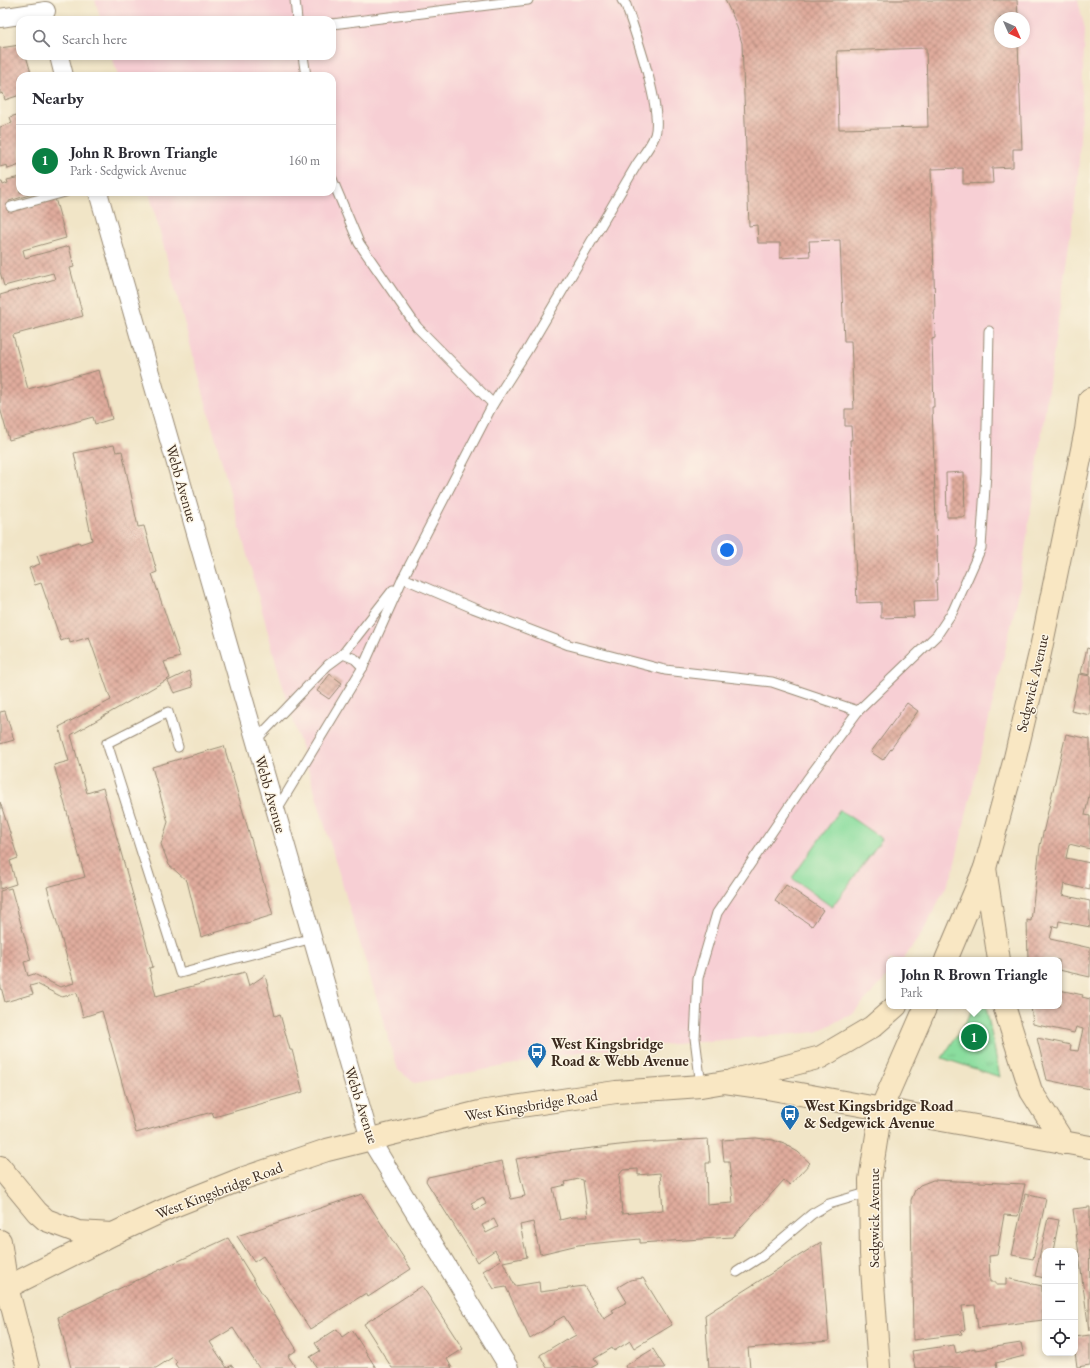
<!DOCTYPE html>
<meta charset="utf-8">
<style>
:root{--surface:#fff;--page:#f2f2f3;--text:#2b2b33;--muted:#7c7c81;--line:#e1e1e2;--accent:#0b8043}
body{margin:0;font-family:"EB Garamond",serif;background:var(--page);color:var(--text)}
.controls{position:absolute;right:12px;bottom:12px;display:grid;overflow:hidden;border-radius:8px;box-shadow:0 2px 6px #0003}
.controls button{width:36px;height:36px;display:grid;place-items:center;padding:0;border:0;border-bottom:1px solid var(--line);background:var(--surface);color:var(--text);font:20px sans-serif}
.compass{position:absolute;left:994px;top:12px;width:36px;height:36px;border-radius:50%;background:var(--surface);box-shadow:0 2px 6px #0003;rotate:135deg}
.you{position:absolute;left:727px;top:550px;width:14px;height:14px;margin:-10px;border:3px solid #fff;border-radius:50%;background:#1a73e8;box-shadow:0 0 0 6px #1a73e833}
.badge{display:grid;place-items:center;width:26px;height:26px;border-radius:50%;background:var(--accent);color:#fff;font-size:13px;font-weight:700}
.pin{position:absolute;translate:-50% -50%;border:2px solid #fff;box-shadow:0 1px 4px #0006}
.popup{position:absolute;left:886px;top:957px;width:176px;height:52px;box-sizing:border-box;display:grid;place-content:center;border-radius:8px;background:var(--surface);filter:drop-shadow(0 1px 3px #0005);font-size:13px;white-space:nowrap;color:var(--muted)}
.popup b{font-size:15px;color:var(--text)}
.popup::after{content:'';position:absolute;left:50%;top:100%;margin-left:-8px;border:8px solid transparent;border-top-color:var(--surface)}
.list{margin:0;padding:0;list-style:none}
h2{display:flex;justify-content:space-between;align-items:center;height:52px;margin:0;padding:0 16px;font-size:17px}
h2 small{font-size:13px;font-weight:400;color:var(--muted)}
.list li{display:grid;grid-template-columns:26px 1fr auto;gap:12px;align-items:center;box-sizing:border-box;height:72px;padding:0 16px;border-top:1px solid var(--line)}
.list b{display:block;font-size:15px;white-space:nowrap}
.list p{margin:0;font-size:13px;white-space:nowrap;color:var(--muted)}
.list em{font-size:13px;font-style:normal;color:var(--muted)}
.icon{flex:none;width:22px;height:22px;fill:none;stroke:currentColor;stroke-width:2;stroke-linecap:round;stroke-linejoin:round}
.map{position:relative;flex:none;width:1090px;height:1368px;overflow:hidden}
.search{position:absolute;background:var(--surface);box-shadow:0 2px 6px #0003;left:16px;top:16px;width:320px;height:44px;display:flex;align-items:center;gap:10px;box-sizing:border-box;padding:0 14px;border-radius:12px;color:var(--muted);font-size:15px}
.panel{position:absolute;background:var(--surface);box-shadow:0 2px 6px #0003;left:16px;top:72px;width:320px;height:124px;border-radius:12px}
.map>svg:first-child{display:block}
.built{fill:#f7cfd4;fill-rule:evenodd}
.grass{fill:url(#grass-tufts);stroke:#62845e}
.pitch{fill:#8add9e;stroke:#62845e}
.building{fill:url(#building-cross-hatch);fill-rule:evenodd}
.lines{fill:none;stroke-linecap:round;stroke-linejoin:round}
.lane-casing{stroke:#968872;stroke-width:11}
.street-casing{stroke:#968872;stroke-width:20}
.secondary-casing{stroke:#968872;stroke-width:24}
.lane{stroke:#fff;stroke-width:9}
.street{stroke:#fff;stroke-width:18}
.secondary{stroke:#f9e7c3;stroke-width:22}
.labels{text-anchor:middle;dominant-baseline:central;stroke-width:3;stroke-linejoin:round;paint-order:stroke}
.street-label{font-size:15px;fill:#3b2a1e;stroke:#fcf5e5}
.poi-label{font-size:15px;font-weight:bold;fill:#3b2a1e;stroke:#fcf5e5;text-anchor:start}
</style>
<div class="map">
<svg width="1090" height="1368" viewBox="0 0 1090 1368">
<defs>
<pattern id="grass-tufts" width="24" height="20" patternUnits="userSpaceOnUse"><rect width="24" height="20" fill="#8add9e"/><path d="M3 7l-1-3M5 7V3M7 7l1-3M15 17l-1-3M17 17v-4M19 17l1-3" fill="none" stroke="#78be88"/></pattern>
<pattern id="building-cross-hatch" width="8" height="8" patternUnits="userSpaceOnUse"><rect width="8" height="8" fill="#e0ac9d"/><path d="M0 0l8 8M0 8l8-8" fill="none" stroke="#b78c7f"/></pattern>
</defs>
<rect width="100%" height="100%" fill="#fcf5e5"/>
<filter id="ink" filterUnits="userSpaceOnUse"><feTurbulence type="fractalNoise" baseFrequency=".025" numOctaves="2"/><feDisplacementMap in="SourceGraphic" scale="8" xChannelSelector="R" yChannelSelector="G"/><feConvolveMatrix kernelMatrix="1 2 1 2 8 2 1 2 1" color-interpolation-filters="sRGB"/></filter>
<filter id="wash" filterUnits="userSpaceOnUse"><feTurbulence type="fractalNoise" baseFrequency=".012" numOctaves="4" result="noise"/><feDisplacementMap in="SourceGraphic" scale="16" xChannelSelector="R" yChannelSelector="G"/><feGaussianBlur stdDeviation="0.9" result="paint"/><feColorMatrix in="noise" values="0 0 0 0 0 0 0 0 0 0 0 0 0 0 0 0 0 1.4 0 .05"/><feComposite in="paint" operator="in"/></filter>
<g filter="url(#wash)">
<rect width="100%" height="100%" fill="#f1e5c7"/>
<path class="built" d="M95,0H1078L1085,29L1078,181L1019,592L952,875L924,930L903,960H889V975L854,1012L817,1032L578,1052L415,1083L398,1070L277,666L149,192H332V76H118L112,56H332V20H101ZM1000,18H1024V42H1000Z"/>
<polygon class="grass" points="973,1006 986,1006 1000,1077 942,1058 969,1017"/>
<polygon class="pitch" points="840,810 882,839 832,907 792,878"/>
<g id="blocks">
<g class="building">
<path d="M725,0H1017L1018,18H1000V42H1018L1022,149H1013V167L992,168L993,183L963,184V168L931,169L935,311H934L935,338L932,339L934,407H932L938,580H936L937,600L913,601L914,617L881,618V602L857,603L850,440H852L851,426H845V409H854L851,341H844L840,240L809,241L810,256L780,258V243H758L757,225L749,226L742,43L735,21ZM926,48L928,127L839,129L837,51Z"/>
<polygon points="20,45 20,56 26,56 32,76 20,76 20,95 5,100 3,93 0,94 0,48"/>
<polygon points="20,114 20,165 8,169 7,165 0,167 0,127 12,123 10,117"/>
<polygon points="20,177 20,192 39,192 9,201 11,210 55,198 66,238 23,250 25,258 69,246 74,267 70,268 83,316 13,335 28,389 99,370 112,419 95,424 93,417 9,440 0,408 0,295 55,279 53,273 4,286 0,272 0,182 2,182 3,185 8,183 7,180"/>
<polygon points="114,445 116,452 122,451 138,527 144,526 157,572 152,574 180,657 164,662 170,678 71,735 87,793 103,788 153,967 149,968 156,996 245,972 249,986 265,975 275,1016 280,1014 290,1050 292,1050 303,1092 214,1117 212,1112 136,1133 102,1011 83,1017 77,993 62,997 37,984 30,986 33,994 5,1002 0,983 0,891 11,888 31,960 24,962 28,976 34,974 60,987 74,983 47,887 85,877 54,765 69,761 59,727 111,700 89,637 70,643 69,638 61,641 41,583 35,585 29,568 40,564 37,556 79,542 80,544 92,540 74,453"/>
<polygon points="964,472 965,517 947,517 946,473"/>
<polygon points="1087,648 1090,649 1090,675 1081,673"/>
<polygon points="189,671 193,687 174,693 168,681"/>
<polygon points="330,674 342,683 329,699 317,691"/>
<polygon points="1079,674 1090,676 1090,715 1071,711"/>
<polygon points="907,703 918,711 883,760 871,752"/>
<polygon points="5,711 14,740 0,744 0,712"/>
<polygon points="1066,734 1090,739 1090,791 1085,815 1090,816 1090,849 1069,844 1066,858 1090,863 1090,890 1064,884 1062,895 1090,901 1090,927 1059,921 1058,927 1053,926 1050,939 1090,948 1090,977 1059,970 1059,960 1028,960 1027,920 1031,921 1040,846"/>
<polygon points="224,746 273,915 201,937 187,881 169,865 161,844 168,822 152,767"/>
<polygon points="0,802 18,858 10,861 16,884 0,889"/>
<polygon points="786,885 823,910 812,926 775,901"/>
<polygon points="1059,990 1083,995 1082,997 1090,999 1090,1089 1047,1080 1037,1038 1071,1045 1070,1050 1078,1051 1083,1029 1076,1027 1074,1033 1033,1024 1031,1006 1059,1006"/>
<path d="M756,1138L773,1140L784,1144L798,1152L810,1163L790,1185L784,1180L732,1237L640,1243V1239L578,1245L540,1254L533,1222L520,1225L527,1257L503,1262L515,1286L539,1282L540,1292L584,1286L604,1319L614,1313L612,1310L627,1302L618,1287L630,1280L643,1278L672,1325L634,1348L630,1341L614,1351L612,1348L594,1359L598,1364L591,1368H547L540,1355L566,1339L567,1340L576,1335L564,1316L554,1322L555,1323L530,1339L506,1287L494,1289L483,1271L501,1260L495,1250L477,1262L426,1181L428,1177L502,1161L511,1199L525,1196L516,1159L558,1152L637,1143L708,1139L710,1163H706L707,1205L733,1203L729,1162H724L722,1140ZM638,1169V1175L660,1173L663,1210L622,1214L619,1175L623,1170ZM579,1179L583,1180L588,1217H572L560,1220L553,1188L566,1185L565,1182ZM483,1197L486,1204L475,1210L471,1203ZM494,1219L498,1227L486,1233L482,1225Z"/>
<polygon points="933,1180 1025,1184 1018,1216 1004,1215 997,1255 989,1256 990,1282 996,1282 996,1285 1006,1285 1006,1278 1042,1286 1043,1320 978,1328 975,1305 962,1306 965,1330 961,1331 962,1334 913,1340 911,1200 915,1190 920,1185"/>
<polygon points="362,1194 411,1269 368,1297 366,1293 310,1329 263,1256 254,1262 237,1236"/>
<polygon points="1025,1194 1046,1199 1033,1259 1012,1255"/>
<polygon points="1089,1207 1090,1207 1089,1331 1073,1209"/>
<polygon points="1048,1218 1059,1220 1053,1251 1045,1251 1045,1278 1035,1276"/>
<polygon points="228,1238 297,1350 288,1356 296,1368 259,1368 233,1328 210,1342 227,1368 232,1365 234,1368 178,1368 175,1364 177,1362 173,1357 156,1368 71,1368 58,1317"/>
<polygon points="821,1242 829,1341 748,1348 750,1368 709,1368 705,1315"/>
<polygon points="422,1286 463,1349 447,1359 452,1368 392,1368 364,1324"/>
<polygon points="337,1329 342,1337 352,1330 376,1368 317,1368 310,1357 320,1351 315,1343"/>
<polygon points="1090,1335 1090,1365 1077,1367 1075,1352 1075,1337"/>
<polygon points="1021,1343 1024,1356 996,1363 997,1368 915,1368 912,1351 954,1345 956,1353 975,1348 975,1350"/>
<polygon points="653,1349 665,1368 626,1368 625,1366"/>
</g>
</g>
</g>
<g filter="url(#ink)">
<use href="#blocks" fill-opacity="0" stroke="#968872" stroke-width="1"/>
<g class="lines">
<g class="lane-casing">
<g id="lane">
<polyline points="295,0 297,20"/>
<polyline points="332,24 528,0"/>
<polyline points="303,56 306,76"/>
<polyline points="332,179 359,243 417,327 493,404"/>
<polyline points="11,207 65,192"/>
<polyline points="403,578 473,608 569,645 665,670 772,682 858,711 937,635 953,611 981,548 986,473 989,331"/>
<polyline points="343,654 355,659 363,667"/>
<polyline points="256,740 328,665 343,654 393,590"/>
<polyline points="178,747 168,712 107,743 180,973 313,938"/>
<path d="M276,811L363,667L403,578L493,404L528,349L637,164C643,155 651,146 655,135C663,110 635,32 626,5L622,0"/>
<polyline points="701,1086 695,1038 698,978 717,913 807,780 858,711"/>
<polyline points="737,1272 762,1256 812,1214 829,1204 870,1192"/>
</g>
</g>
<g class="street-casing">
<g id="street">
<polyline points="0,18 46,11"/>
<polyline points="59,56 64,76"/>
<polyline points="98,192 370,1139 509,1368"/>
</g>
</g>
<g class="secondary-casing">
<g id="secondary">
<polyline points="985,868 999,960"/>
<polyline points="946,960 985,868 1014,762 1040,653 1086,430 1090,399"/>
<polyline points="1004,1006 1031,1091 1064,1143"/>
<polyline points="734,1080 821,1057 872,1027 896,1006"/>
<polyline points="0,1167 37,1212 46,1220 78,1232 112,1234"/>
<polyline points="0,1241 7,1287 28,1368"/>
<polyline points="0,1291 113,1234 171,1207 244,1178 327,1150 480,1112 616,1092 701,1086 725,1082 767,1088 1090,1147"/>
<polyline points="879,1368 871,1254 870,1180 881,1109 926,1006"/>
</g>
</g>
<use href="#lane" class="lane"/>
<use href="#street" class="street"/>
<use href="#secondary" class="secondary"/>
</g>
</g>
<defs>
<g id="bus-pin" transform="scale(1)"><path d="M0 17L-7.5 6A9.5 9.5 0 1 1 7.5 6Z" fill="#1f6fb2" stroke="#fcf5e5"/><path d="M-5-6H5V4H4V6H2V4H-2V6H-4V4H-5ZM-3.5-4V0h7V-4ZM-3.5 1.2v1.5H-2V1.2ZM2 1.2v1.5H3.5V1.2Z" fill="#fff"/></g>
</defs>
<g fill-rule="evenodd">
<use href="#bus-pin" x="537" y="1052"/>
<use href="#bus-pin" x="790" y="1114"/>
</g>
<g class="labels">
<g class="street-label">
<text transform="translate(182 483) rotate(74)">Webb Avenue</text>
<text transform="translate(1032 683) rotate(-77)">Sedgwick Avenue</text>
<text transform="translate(271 794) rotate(74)">Webb Avenue</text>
<text transform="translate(362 1105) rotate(72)">Webb Avenue</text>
<text transform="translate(531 1105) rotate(-9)">West Kingsbridge Road</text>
<text transform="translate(219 1190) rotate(-21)">West Kingsbridge Road</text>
<text transform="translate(873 1218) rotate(-90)">Sedgwick Avenue</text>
</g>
<g class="poi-label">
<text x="551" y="1043">West Kingsbridge<tspan x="551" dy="17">Road &amp; Webb Avenue</tspan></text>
<text x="804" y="1105">West Kingsbridge Road<tspan x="804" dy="17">&amp; Sedgewick Avenue</tspan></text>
</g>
</g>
</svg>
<div class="controls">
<button>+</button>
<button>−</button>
<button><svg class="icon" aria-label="locate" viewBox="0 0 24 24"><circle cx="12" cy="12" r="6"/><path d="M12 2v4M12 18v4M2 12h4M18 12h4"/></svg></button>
</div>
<svg class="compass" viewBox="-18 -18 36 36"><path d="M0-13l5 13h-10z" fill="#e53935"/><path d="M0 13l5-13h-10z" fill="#7c7c81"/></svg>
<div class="you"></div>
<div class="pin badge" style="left:974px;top:1037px">1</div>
<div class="popup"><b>John R Brown Triangle</b>Park</div>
<div class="search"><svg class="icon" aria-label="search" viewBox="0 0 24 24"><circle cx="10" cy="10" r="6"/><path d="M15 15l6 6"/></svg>Search here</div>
<section class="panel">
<h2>Nearby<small></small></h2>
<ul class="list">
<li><span class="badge">1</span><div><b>John R Brown Triangle</b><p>Park · Sedgwick Avenue</p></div><em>160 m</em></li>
</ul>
</section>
</div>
